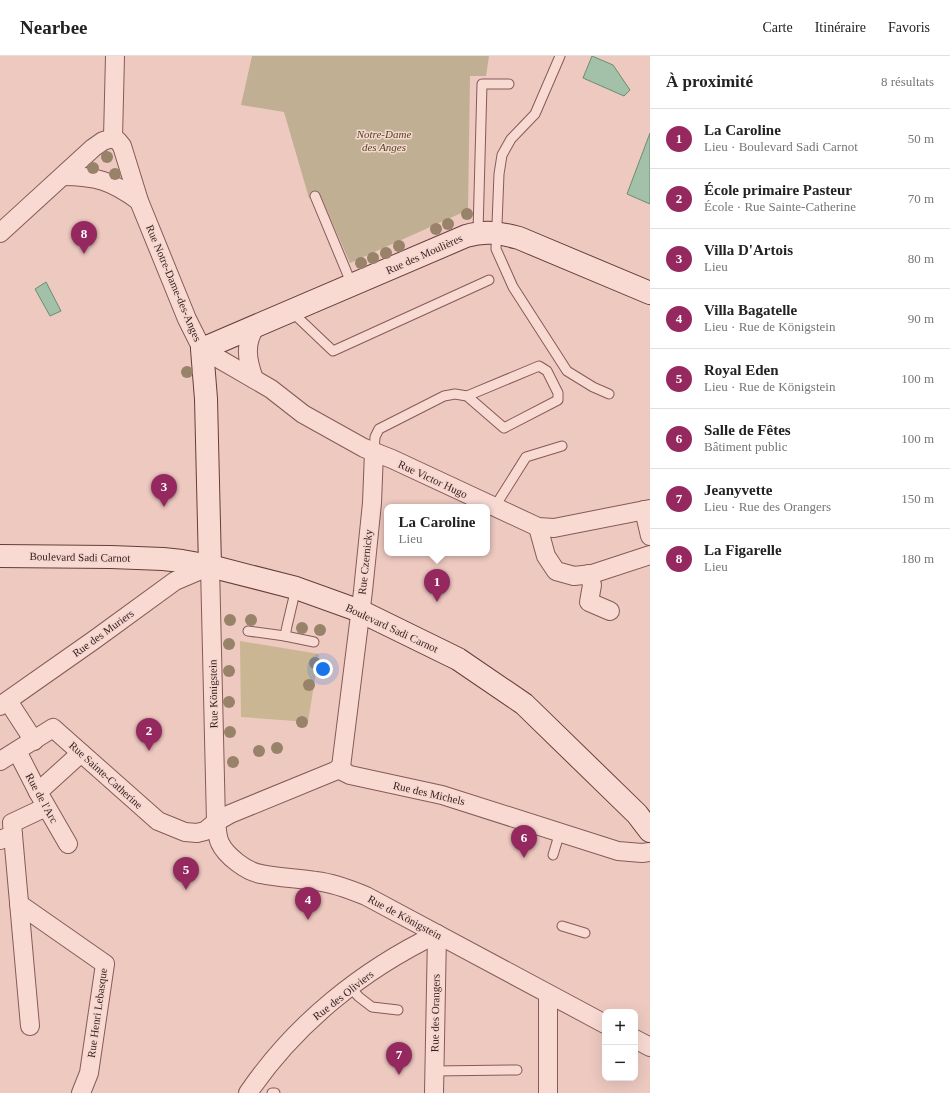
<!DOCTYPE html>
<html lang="fr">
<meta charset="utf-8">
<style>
:root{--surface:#fff;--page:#f2f2f2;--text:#222;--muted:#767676;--line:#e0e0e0;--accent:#95285f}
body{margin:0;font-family:"Times New Roman",serif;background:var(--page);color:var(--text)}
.controls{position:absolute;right:12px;bottom:12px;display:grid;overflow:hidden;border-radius:8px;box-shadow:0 4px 16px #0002}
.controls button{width:36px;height:36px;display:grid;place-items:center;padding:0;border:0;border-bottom:1px solid var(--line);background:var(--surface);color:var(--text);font:20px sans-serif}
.you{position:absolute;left:323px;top:613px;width:14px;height:14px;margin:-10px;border:3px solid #fff;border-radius:50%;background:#1a73e8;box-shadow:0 0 0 6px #1a73e833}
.badge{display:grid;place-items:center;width:26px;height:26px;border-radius:50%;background:var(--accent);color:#fff;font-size:13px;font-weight:700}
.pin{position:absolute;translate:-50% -33px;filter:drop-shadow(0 1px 2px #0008)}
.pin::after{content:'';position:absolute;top:21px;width:14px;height:12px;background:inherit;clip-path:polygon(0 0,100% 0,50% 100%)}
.popup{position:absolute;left:384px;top:448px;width:106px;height:52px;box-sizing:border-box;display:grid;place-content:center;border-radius:8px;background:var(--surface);filter:drop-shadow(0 1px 3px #0005);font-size:13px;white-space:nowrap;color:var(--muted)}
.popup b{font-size:15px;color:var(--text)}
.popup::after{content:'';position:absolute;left:50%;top:100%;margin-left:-8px;border:8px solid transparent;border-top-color:var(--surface)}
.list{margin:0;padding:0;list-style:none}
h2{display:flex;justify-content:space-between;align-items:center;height:52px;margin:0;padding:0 16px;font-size:17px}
h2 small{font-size:13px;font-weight:400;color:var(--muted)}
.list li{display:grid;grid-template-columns:26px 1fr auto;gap:12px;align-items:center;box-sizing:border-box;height:60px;padding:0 16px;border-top:1px solid var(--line)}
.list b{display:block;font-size:15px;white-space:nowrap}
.list p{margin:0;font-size:13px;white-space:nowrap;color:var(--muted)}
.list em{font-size:13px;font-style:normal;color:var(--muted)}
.map{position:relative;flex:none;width:650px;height:1037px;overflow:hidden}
header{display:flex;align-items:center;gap:24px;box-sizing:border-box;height:56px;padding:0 20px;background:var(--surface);border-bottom:1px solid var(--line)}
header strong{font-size:19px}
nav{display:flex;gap:22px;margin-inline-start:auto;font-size:14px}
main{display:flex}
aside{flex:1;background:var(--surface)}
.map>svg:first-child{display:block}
.green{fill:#cbb694}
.cemetery{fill:#c0af93}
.water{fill:#a3c0a9;stroke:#6a8d73}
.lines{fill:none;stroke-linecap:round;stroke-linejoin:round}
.lane-casing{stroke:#865a58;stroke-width:11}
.street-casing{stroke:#865a58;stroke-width:20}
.secondary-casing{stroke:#683c3b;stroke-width:24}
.lane{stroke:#f8dad3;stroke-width:9}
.street{stroke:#f8dad3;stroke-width:18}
.secondary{stroke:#f8dad3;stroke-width:22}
.tree{fill:#98826a}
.labels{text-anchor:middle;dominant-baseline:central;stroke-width:3;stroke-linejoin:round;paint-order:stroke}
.park-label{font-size:11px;font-style:italic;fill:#524723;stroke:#f5d7cf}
.street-label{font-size:11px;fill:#361c1d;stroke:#f5d7cf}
</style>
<header>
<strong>Nearbee</strong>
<nav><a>Carte</a><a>Itinéraire</a><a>Favoris</a></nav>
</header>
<main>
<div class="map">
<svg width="650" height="1037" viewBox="0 0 650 1037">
<rect width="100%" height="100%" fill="#edc9c0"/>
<polygon class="green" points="240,585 319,598 308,666 241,661"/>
<polygon class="cemetery" points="252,0 489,0 486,20 470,20 468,154 350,207 320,139 309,142 284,56 241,49"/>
<g class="water">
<polygon points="592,0 613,9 630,34 624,40 583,22"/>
<polygon points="650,77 650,148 627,138"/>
<polygon points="46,226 61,255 50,260 35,233"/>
</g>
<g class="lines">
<g class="lane-casing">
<g id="lane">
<polyline points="560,0 535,58 511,83 502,99 499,118 496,193 513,231 567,315 593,331 609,338"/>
<polyline points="315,140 352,229"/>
<polyline points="478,176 482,28 509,28"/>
<polyline points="292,256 333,295 489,224"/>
<polyline points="374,396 375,381 379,373 444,340 455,338 467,340 504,372 558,344 558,337 547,315 539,310 467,340"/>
<polyline points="494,452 526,401 562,390"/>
<polyline points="296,532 287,570 285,580 314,586"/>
<polyline points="248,575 285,580"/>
<polyline points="553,799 560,776"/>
<polyline points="562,870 585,877"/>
<polyline points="350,931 359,941 372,951 398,954"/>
<polyline points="434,1015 517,1014"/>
<polyline points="272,1037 275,1037"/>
</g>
</g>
<g class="street-casing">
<g id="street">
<polyline points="113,82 118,85 122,90 139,145 187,263 202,293 271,333 303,358 364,392 392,403 538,471 554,472 650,453"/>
<polyline points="113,82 115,0"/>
<path d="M63,120C96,120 112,125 139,145"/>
<polyline points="0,177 93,92 103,85 113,82"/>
<path d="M254,323C247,304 244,287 256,270"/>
<polyline points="644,454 650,480"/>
<polyline points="538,471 546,500 556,515 574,520 592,518 650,499"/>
<polyline points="589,518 592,529 589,546 610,555"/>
<polyline points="8,645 34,685"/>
<path d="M0,650L94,584L175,525L210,510L216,766C217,773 217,781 220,787C226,800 247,816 261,818C279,822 298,822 316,825C333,827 349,833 366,840L605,968"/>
<polyline points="17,695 38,736 68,788"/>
<polyline points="0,705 53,672 158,765 185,776 197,777 205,775 216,766 230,758 335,715 341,711"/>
<polyline points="341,711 344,716 350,719 442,739 618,795 642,797 650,796"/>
<polyline points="341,711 363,535 372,447 374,396"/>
<polyline points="38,736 81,697"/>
<polyline points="13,779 12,767 46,751"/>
<polyline points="0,784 13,779 30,970"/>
<polyline points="19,848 105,908 89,1017 81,1037"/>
<polyline points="635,983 650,991"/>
<path d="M248,1037C295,968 362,914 437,878"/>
<polyline points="434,1037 437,878"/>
<polyline points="548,1037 548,938"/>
</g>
</g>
<g class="secondary-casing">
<g id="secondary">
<polyline points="0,500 111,501 163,503 182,505 210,510 296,532 360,555 458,603 524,648 637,758 650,775"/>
<path d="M210,510L206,343L202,293L466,180C486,174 500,177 519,182L650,237"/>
</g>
</g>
<use href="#lane" class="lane"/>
<use href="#street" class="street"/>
<use href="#secondary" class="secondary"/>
</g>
<g class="tree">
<circle cx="107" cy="101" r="6"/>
<circle cx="93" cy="112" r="6"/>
<circle cx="115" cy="118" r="6"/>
<circle cx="467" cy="158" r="6"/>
<circle cx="448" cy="168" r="6"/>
<circle cx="436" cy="173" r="6"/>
<circle cx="399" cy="190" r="6"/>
<circle cx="386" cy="197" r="6"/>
<circle cx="373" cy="202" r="6"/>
<circle cx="361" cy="207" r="6"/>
<circle cx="187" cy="316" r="6"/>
<circle cx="230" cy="564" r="6"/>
<circle cx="251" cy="564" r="6"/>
<circle cx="302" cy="572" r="6"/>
<circle cx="320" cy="574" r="6"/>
<circle cx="229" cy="588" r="6"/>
<circle cx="315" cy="607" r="6"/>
<circle cx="229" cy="615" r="6"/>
<circle cx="309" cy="629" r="6"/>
<circle cx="229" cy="646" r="6"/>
<circle cx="302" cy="666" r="6"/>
<circle cx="230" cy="676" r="6"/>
<circle cx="277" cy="692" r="6"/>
<circle cx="259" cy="695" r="6"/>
<circle cx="233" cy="706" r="6"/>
</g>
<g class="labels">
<g class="park-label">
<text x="384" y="78">Notre-Dame<tspan x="384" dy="13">des Anges</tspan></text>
</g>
<g class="street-label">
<text transform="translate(424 198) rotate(-24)">Rue des Moulières</text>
<text transform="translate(174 227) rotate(67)">Rue Notre-Dame-des-Anges</text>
<text transform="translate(433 423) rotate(25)">Rue Victor Hugo</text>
<text transform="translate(80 501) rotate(1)">Boulevard Sadi Carnot</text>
<text transform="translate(365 506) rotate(-84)">Rue Czernicky</text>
<text transform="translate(392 572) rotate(25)">Boulevard Sadi Carnot</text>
<text transform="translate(103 577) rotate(-36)">Rue des Muriers</text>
<text transform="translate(213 638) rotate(-91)">Rue Königstein</text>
<text transform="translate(106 719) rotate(42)">Rue Sainte-Catherine</text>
<text transform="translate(429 737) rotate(13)">Rue des Michels</text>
<text transform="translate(42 742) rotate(61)">Rue de l'Arc</text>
<text transform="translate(405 861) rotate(28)">Rue de Königstein</text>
<text transform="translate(343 939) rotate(-38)">Rue des Oliviers</text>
<text transform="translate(97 957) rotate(-82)">Rue Henri Lebasque</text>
<text transform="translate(435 957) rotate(-89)">Rue des Orangers</text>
</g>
</g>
</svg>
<div class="controls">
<button>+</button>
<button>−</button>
</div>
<div class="you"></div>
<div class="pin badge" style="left:437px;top:546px">1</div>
<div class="popup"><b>La Caroline</b>Lieu</div>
<div class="pin badge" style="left:149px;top:695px">2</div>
<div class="pin badge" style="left:164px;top:451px">3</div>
<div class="pin badge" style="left:308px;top:864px">4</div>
<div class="pin badge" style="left:186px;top:834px">5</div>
<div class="pin badge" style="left:524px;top:802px">6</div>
<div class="pin badge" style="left:399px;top:1019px">7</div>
<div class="pin badge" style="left:84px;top:198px">8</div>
</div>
<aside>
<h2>À proximité<small>8 résultats</small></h2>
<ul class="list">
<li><span class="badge">1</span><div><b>La Caroline</b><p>Lieu · Boulevard Sadi Carnot</p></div><em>50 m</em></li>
<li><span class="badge">2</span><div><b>École primaire Pasteur</b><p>École · Rue Sainte-Catherine</p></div><em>70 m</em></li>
<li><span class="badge">3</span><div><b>Villa D'Artois</b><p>Lieu</p></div><em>80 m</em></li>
<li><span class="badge">4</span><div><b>Villa Bagatelle</b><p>Lieu · Rue de Königstein</p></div><em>90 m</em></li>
<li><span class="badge">5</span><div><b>Royal Eden</b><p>Lieu · Rue de Königstein</p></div><em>100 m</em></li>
<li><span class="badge">6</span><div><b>Salle de Fêtes</b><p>Bâtiment public</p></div><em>100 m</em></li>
<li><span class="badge">7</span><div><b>Jeanyvette</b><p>Lieu · Rue des Orangers</p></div><em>150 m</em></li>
<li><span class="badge">8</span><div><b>La Figarelle</b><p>Lieu</p></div><em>180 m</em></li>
</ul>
</aside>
</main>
